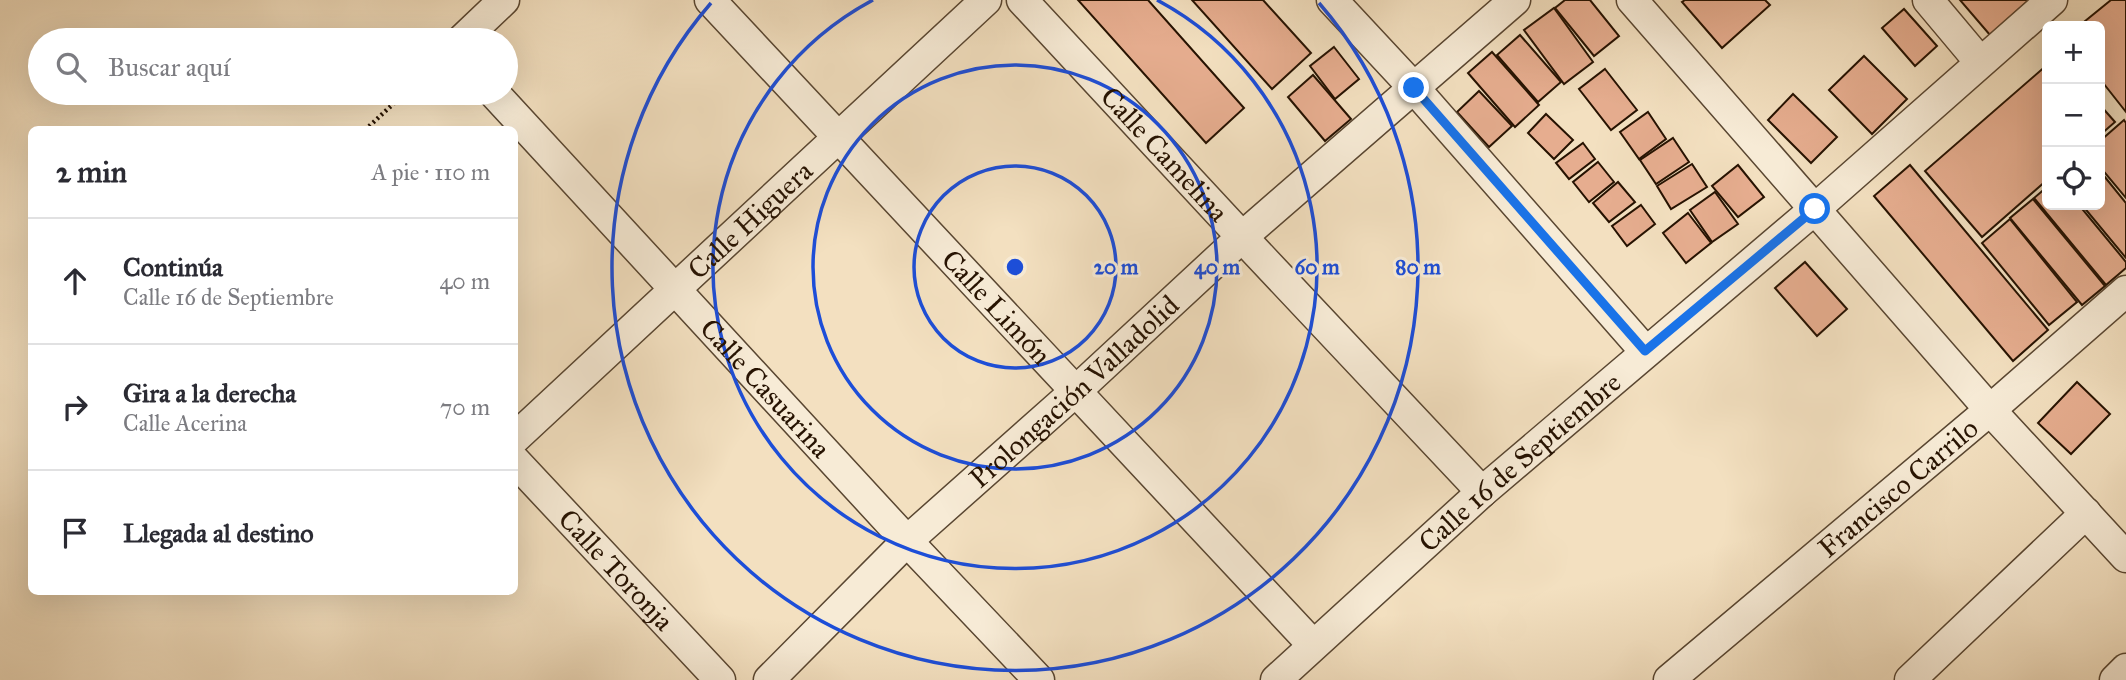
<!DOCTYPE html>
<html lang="es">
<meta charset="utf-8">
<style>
:root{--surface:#fff;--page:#f7f7f7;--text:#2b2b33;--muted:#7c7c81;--line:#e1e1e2}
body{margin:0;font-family:"IM FELL Great Primer",serif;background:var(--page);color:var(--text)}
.controls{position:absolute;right:21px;top:21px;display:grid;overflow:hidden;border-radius:10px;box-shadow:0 7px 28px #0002}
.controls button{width:63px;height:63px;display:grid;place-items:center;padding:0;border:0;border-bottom:2px solid var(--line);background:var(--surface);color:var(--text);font:35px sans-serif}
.stop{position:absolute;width:21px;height:21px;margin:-16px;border:5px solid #1a73e8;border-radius:50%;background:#fff}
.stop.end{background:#1a73e8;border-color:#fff;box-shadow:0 2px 7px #0008}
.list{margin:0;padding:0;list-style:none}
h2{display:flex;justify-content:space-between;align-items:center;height:91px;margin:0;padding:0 28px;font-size:30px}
h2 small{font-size:23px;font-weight:400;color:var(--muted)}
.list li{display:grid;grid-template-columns:46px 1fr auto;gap:21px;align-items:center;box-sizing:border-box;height:126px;padding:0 28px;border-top:2px solid var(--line)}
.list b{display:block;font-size:26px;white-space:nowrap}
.list p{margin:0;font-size:23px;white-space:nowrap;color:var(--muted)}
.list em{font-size:23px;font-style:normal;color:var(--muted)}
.icon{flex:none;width:38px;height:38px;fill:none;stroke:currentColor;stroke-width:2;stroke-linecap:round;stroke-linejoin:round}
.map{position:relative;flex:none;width:2126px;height:680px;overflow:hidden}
.search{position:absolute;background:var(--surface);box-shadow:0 7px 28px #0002;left:28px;top:28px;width:490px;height:77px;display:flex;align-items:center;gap:18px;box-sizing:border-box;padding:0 24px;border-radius:38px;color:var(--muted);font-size:26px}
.panel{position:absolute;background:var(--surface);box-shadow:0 7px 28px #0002;left:28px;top:126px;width:490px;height:469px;border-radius:10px}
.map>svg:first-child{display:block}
.building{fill:#e6ad8f;stroke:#261201;stroke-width:2}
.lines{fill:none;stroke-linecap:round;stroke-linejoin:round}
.minor-casing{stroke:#594631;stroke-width:33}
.path{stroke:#261201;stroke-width:4.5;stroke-dasharray:2 3.5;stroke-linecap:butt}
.minor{stroke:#f7ebd6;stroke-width:30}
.route{stroke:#1a73e8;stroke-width:9}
.ring{fill:none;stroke:#1d4ed8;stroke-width:3.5}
.labels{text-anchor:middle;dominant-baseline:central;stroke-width:6;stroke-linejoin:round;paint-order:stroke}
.street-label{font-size:28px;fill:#261201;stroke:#f7ebd6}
.centre{fill:#1d4ed8;stroke:#f7ebd6;stroke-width:3.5}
.ring-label{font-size:21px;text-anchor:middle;font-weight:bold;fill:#1d4ed8;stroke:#f7ebd6;stroke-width:6;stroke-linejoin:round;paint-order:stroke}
</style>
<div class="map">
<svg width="2126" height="680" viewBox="0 0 2126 680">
<rect width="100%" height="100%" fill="#f3e0c0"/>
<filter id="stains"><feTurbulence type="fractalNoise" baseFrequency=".00286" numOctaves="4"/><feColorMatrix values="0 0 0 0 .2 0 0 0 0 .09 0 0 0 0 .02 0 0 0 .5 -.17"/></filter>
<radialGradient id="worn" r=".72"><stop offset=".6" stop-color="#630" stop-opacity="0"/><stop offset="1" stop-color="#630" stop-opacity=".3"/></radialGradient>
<g class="building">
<polygon points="1078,0 1148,0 1244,108 1206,143"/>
<polygon points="1192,0 1263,0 1311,53 1272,89"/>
<polygon points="1565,0 1590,0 1619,36 1594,56 1555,8"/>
<polygon points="1685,0 1765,0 1770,5 1722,48 1682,2"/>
<polygon points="1960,0 2029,0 1990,35"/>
<polygon points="2111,0 2126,0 2126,112 2100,79 2100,26 2079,26"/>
<polygon points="1554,8 1593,62 1564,84 1524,30"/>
<polygon points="1904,9 1937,46 1915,66 1882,28"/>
<polygon points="1520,35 1561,82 1538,102 1497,55"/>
<polygon points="1334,47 1359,79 1335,99 1310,66"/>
<polygon points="1492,52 1539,105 1515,127 1468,73"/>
<polygon points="1864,56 1907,99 1872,134 1829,90"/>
<polygon points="2047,65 2047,180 1982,237 1925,171"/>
<polygon points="1605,69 1637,110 1611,130 1579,89"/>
<polygon points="1313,75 1351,119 1325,141 1288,97"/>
<polygon points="1479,91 1512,126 1489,147 1457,112"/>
<polygon points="1793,94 1837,137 1811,163 1768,120"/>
<polygon points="2100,105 2115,122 2100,135"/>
<polygon points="1648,112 1666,139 1639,159 1620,132"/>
<polygon points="1546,114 1573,140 1554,159 1528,133"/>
<polygon points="2124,120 2126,123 2126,198 2100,167 2100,141"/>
<polygon points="1673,138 1689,162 1656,184 1640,160"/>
<polygon points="1583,143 1595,159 1569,179 1556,163"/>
<polygon points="1598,162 1614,182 1589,202 1573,182"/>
<polygon points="1692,164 1707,187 1671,209 1657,186"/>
<polygon points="1738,165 1764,197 1738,217 1712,186"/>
<polygon points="1910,165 2048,330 2013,361 1874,196"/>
<polygon points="2100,171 2126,203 2126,258 2082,205 2100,205"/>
<polygon points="1618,182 1635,202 1609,222 1593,203"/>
<polygon points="2047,187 2047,205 2079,205 2126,262 2126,268 2106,285 2034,198"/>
<polygon points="1715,192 1738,224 1712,242 1690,210"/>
<polygon points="2033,199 2105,286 2082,305 2010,218"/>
<polygon points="1641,205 1655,224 1627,246 1612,226"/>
<polygon points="1688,213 1711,243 1686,263 1663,233"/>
<polygon points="2010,219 2077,302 2049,325 1982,243"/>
<polygon points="1805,262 1847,309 1817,336 1775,288"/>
<polygon points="2077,382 2110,414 2071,454 2038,423"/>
</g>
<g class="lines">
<g class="minor-casing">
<g id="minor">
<path id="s1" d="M710,0L1313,645"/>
<path id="s2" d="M1022,0L1242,237L1482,492"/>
<polyline points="1332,0 1414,88 1645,351"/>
<polyline points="1632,0 1990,410 2126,557"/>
<polyline points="1928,0 1980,62"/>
<polyline points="462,40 504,0"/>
<path id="s3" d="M494,93L907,541L1039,680"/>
<path id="s4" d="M514,439L986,0"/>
<path id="s5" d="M514,460L720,680"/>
<path id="s6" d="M769,680L907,541L1077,390L1242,237L1515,0"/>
<path id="s7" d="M1276,680L1482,492L1815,209L2052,0"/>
<path id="s8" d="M1669,680L1990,410L2126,291"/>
<polyline points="1910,680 2086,513"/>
<polyline points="2115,680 2126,669"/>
</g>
</g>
<polyline class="path" points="365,130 405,93"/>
<use href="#minor" class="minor"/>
</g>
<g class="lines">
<polyline class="route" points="1414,88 1645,351 1815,209"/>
</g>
<g class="ring">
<circle cx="1015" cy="267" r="101"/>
<circle cx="1015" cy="267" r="202"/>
<path d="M1157 0A302 302 0 1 1 873 0"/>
<path d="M1319 3A403 403 0 1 1 711 3"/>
</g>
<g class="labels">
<g class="street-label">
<text stroke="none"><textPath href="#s2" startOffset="210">Calle Camelina</textPath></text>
<text stroke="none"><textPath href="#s4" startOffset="322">Calle Higuera</textPath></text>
<text stroke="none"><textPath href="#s1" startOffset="420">Calle Limón</textPath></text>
<text stroke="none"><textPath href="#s3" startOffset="401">Calle Casuarina</textPath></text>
<text stroke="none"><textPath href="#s6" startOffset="420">Prolongación Valladolid</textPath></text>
<text stroke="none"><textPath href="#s7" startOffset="327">Calle 16 de Septiembre</textPath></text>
<text stroke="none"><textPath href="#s8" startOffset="299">Francisco Carrilo</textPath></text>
<text stroke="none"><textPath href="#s5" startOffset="150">Calle Toronja</textPath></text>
</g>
</g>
<circle cx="1015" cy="267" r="10" class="centre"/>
<g class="ring-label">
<text x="1116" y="274">20 m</text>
<text x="1217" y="274">40 m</text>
<text x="1317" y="274">60 m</text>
<text x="1418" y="274">80 m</text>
</g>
<rect width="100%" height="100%" filter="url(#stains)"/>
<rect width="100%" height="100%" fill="url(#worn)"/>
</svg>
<div class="controls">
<button>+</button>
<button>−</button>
<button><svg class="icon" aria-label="locate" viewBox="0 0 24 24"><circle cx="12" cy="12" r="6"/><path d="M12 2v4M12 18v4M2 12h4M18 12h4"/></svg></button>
</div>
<div class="stop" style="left:1815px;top:209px"></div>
<div class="stop end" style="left:1414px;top:88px"></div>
<div class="search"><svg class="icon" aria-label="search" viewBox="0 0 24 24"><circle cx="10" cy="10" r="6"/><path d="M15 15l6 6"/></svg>Buscar aquí</div>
<section class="panel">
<h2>2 min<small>A pie · 110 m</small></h2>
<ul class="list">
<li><svg class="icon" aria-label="ahead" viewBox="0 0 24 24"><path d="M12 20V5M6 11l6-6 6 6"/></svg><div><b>Continúa</b><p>Calle 16 de Septiembre</p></div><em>40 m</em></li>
<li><svg class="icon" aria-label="right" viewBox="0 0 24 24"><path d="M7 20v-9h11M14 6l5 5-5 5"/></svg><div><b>Gira a la derecha</b><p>Calle Acerina</p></div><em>70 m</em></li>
<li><svg class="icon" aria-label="arrive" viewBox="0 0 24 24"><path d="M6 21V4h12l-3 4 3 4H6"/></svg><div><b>Llegada al destino</b></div></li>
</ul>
</section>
</div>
